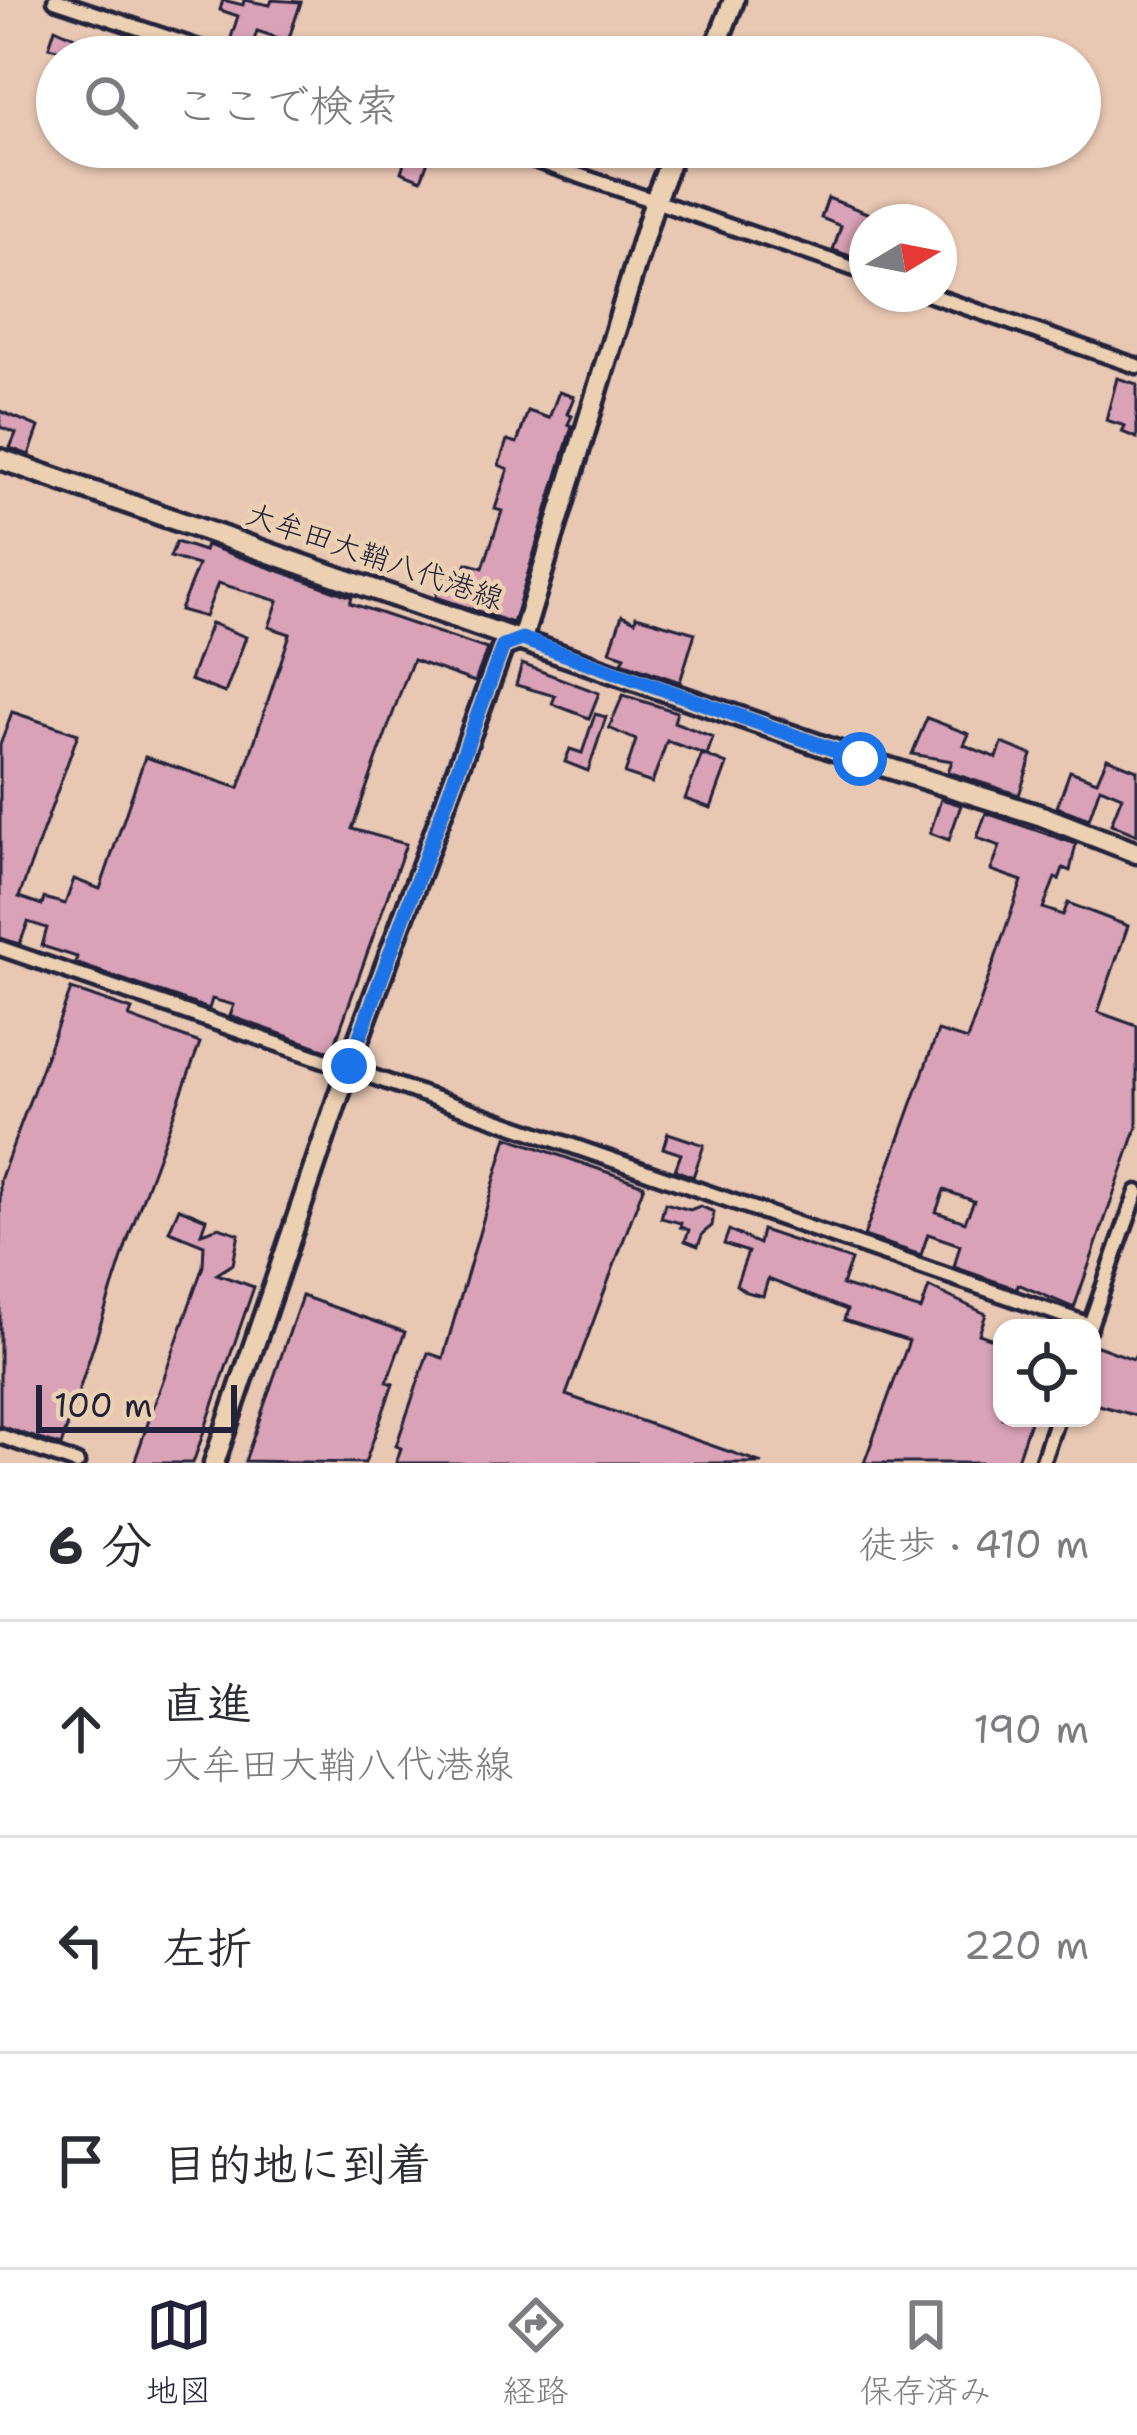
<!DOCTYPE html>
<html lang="ja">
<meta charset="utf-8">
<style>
:root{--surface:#fff;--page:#f7f7f7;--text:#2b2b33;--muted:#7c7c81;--line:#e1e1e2;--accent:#22223b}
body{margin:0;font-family:"Shantell Sans","Klee One",sans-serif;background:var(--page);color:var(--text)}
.controls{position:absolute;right:36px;bottom:36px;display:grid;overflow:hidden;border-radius:24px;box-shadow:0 3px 9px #0004}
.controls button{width:108px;height:108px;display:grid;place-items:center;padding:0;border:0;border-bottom:3px solid var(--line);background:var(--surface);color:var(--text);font:60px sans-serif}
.compass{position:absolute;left:849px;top:204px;width:108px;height:108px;border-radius:50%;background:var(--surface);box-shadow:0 3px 9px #0004;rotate:80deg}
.scale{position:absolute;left:36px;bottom:30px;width:201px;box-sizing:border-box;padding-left:12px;border:6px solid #22223b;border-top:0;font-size:33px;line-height:42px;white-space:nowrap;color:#22223b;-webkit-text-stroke:9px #ebd0b2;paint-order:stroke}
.stop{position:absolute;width:36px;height:36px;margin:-27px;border:9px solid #1a73e8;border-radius:50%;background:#fff}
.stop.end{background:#1a73e8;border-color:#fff;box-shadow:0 3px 12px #0008}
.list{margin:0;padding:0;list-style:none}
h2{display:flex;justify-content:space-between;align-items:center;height:156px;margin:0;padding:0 48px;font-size:51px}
h2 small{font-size:39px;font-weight:400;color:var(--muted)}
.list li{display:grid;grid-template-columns:78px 1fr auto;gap:36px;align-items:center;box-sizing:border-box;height:216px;padding:0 48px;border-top:3px solid var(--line)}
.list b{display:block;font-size:45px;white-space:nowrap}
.list p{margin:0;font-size:39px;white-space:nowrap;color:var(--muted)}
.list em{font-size:39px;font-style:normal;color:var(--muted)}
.icon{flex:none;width:66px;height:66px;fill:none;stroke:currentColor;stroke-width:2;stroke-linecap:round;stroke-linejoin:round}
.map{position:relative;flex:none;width:1137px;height:1463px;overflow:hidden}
.search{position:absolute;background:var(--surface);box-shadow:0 3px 9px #0004;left:36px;right:36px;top:36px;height:132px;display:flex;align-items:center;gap:30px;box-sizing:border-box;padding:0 42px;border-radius:66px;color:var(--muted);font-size:45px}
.sheet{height:804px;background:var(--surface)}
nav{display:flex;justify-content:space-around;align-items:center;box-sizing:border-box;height:168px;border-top:3px solid var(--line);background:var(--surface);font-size:33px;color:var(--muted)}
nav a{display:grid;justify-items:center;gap:6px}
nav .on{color:var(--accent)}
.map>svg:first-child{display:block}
.building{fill:#daa2b6;stroke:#22223b;stroke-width:3;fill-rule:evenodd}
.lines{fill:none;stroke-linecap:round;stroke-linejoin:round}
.street-casing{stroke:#22223b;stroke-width:21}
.secondary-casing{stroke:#22223b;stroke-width:27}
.street{stroke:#ebd0b2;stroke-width:12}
.secondary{stroke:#ebd0b2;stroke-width:18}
.route{stroke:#1a73e8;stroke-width:15}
.labels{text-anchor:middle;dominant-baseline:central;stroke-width:9;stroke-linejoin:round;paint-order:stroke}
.street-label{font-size:30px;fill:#22223b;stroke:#ebd0b2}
</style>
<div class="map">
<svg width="1137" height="1463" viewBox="0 0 1137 1463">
<rect width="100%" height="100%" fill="#e8c7b3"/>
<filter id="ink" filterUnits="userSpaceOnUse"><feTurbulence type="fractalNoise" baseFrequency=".00833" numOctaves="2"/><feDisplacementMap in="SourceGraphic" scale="24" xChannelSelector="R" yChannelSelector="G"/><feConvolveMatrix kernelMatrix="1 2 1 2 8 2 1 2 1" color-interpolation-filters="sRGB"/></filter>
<g filter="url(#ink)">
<g class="building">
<polygon points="223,0 243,5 244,0 270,5 272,0 301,2 288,41 257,31 249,57 245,57 228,47 238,16 220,10"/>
<polygon points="55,28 92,45 87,57 49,47"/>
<polygon points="372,147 433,147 421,180 401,172 405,160"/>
<polygon points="828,198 888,221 867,222 867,262 833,250 841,226 821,218"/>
<polygon points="1117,378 1137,384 1137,438 1122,432 1125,426 1106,420"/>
<polygon points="559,392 574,397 567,414 572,416 568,424 572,426 513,623 436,597 440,575 461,580 467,563 483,568 502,511 495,509 508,469 499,465 507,440 517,443 528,411 549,418"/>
<polygon points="0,411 39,427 29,455 10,448 16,433 0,427"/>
<polygon points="176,542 204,551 206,545 352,597 350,603 487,649 475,682 413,660 403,685 352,829 406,844 332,1052 230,1016 234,1005 212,999 209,1009 75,963 77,957 42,946 47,928 28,922 20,944 0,938 0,745 12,712 78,734 19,897 42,905 44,898 65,904 74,879 100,889 145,757 239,788 290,634 269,627 278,601 218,583 205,617 180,610 198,565 170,557"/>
<polygon points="622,615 635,621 636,616 695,633 680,682 622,662 625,656 610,651"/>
<polygon points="211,623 246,637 225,693 190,680"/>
<polygon points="522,664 599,693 589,718 552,704 555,696 516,685"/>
<polygon points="623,695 677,712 674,722 713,737 707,755 667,741 652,783 625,774 636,740 609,728"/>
<polygon points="595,714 606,717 588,771 565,762 570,749 582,753"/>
<polygon points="927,718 969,734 964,745 997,758 1002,743 1032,755 1019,795 948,772 952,761 912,754"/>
<polygon points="702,754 727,764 711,808 685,799"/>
<polygon points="1107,758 1137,770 1137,835 1111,824 1122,796 1100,787 1089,819 1057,807 1070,771 1097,781"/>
<polygon points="941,799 961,805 949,840 930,833"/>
<path d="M986,813L1076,844L1070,871L1063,868L1059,880L1055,878L1043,908L1063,915L1068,903L1128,926L1098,1012L1137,1026V1127L1074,1308L1018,1284L1017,1289L954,1267L960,1245L928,1234L921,1255L864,1236L938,1031L967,1040L1022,881L991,870L1000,846L977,838ZM944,1190L974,1201L965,1222L936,1212Z"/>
<polygon points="71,989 132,1010 129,1017 200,1043 130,1233 61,1446 0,1426 0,1180"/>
<polygon points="668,1133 704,1145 693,1177 675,1170 681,1154 663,1148"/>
<polygon points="507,1137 644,1185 566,1395 762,1463 396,1463 401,1448 396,1446 428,1353 443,1358"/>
<polygon points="665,1203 690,1210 700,1206 714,1212 712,1226 703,1233 698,1246 685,1241 689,1230 680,1227 681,1223 661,1218"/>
<polygon points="179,1208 206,1219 201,1233 219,1227 239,1234 233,1264 217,1274 254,1287 193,1463 134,1463 203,1266 204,1245 169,1231"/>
<polygon points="729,1230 759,1244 762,1230 851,1260 842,1285 921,1310 929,1287 986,1314 979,1334 1002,1342 1002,1418 1031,1418 1016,1463 864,1463 909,1341 844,1320 847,1310 768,1279 763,1296 746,1292 736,1285 748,1252 724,1244"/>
<polygon points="302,1296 405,1332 387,1382 393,1384 365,1463 245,1461"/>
<polygon points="1092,1344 1133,1359 1137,1352 1137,1416 1092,1403"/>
</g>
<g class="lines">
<g class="street-casing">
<g id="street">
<polyline points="55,0 226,57"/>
<polyline points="495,147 867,273"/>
<polyline points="928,294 1137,366"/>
<polyline points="0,948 1090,1325"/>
<polyline points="1089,1328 1137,1192"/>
<polyline points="0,1436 77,1463"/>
<polyline points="1042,1463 1057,1418"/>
</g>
</g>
<g class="secondary-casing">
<g id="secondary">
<polyline points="712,57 734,0"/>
<polyline points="0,459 860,759 1042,816 1137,853"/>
<polyline points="522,639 655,200 676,147"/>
<polyline points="214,1463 349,1065 503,646 522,639"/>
</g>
</g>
<use href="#street" class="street"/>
<use href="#secondary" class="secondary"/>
</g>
</g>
<g class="lines" filter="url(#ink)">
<polyline class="route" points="349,1066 503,646 522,639 860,759"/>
</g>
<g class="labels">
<g class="street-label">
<text transform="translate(375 556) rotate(19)">大牟田大鞘八代港線</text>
</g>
</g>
</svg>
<div class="controls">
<button><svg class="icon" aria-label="locate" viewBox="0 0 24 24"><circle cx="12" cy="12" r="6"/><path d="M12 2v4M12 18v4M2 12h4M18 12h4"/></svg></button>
</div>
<svg class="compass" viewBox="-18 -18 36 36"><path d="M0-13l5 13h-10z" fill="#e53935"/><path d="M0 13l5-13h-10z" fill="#7c7c81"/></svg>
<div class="scale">100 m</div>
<div class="stop" style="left:860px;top:759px"></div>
<div class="stop end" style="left:349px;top:1066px"></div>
<div class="search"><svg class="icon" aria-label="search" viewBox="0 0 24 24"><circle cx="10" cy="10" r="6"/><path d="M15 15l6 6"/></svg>ここで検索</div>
</div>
<section class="sheet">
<h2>6 分<small>徒歩 · 410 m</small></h2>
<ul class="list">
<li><svg class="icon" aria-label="ahead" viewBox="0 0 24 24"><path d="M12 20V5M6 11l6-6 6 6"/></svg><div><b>直進</b><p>大牟田大鞘八代港線</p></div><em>190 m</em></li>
<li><svg class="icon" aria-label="left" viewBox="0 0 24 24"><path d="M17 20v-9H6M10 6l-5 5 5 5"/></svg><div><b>左折</b></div><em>220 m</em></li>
<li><svg class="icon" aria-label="arrive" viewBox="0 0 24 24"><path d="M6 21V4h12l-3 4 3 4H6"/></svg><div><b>目的地に到着</b></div></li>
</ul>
</section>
<nav>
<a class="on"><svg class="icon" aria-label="map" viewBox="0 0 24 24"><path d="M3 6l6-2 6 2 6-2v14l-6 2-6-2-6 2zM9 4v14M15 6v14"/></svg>地図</a>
<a><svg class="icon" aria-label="directions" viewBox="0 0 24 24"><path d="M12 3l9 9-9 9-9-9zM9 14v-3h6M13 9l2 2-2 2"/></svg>経路</a>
<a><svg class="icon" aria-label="saved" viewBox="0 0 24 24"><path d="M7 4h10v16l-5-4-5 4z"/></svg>保存済み</a>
</nav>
